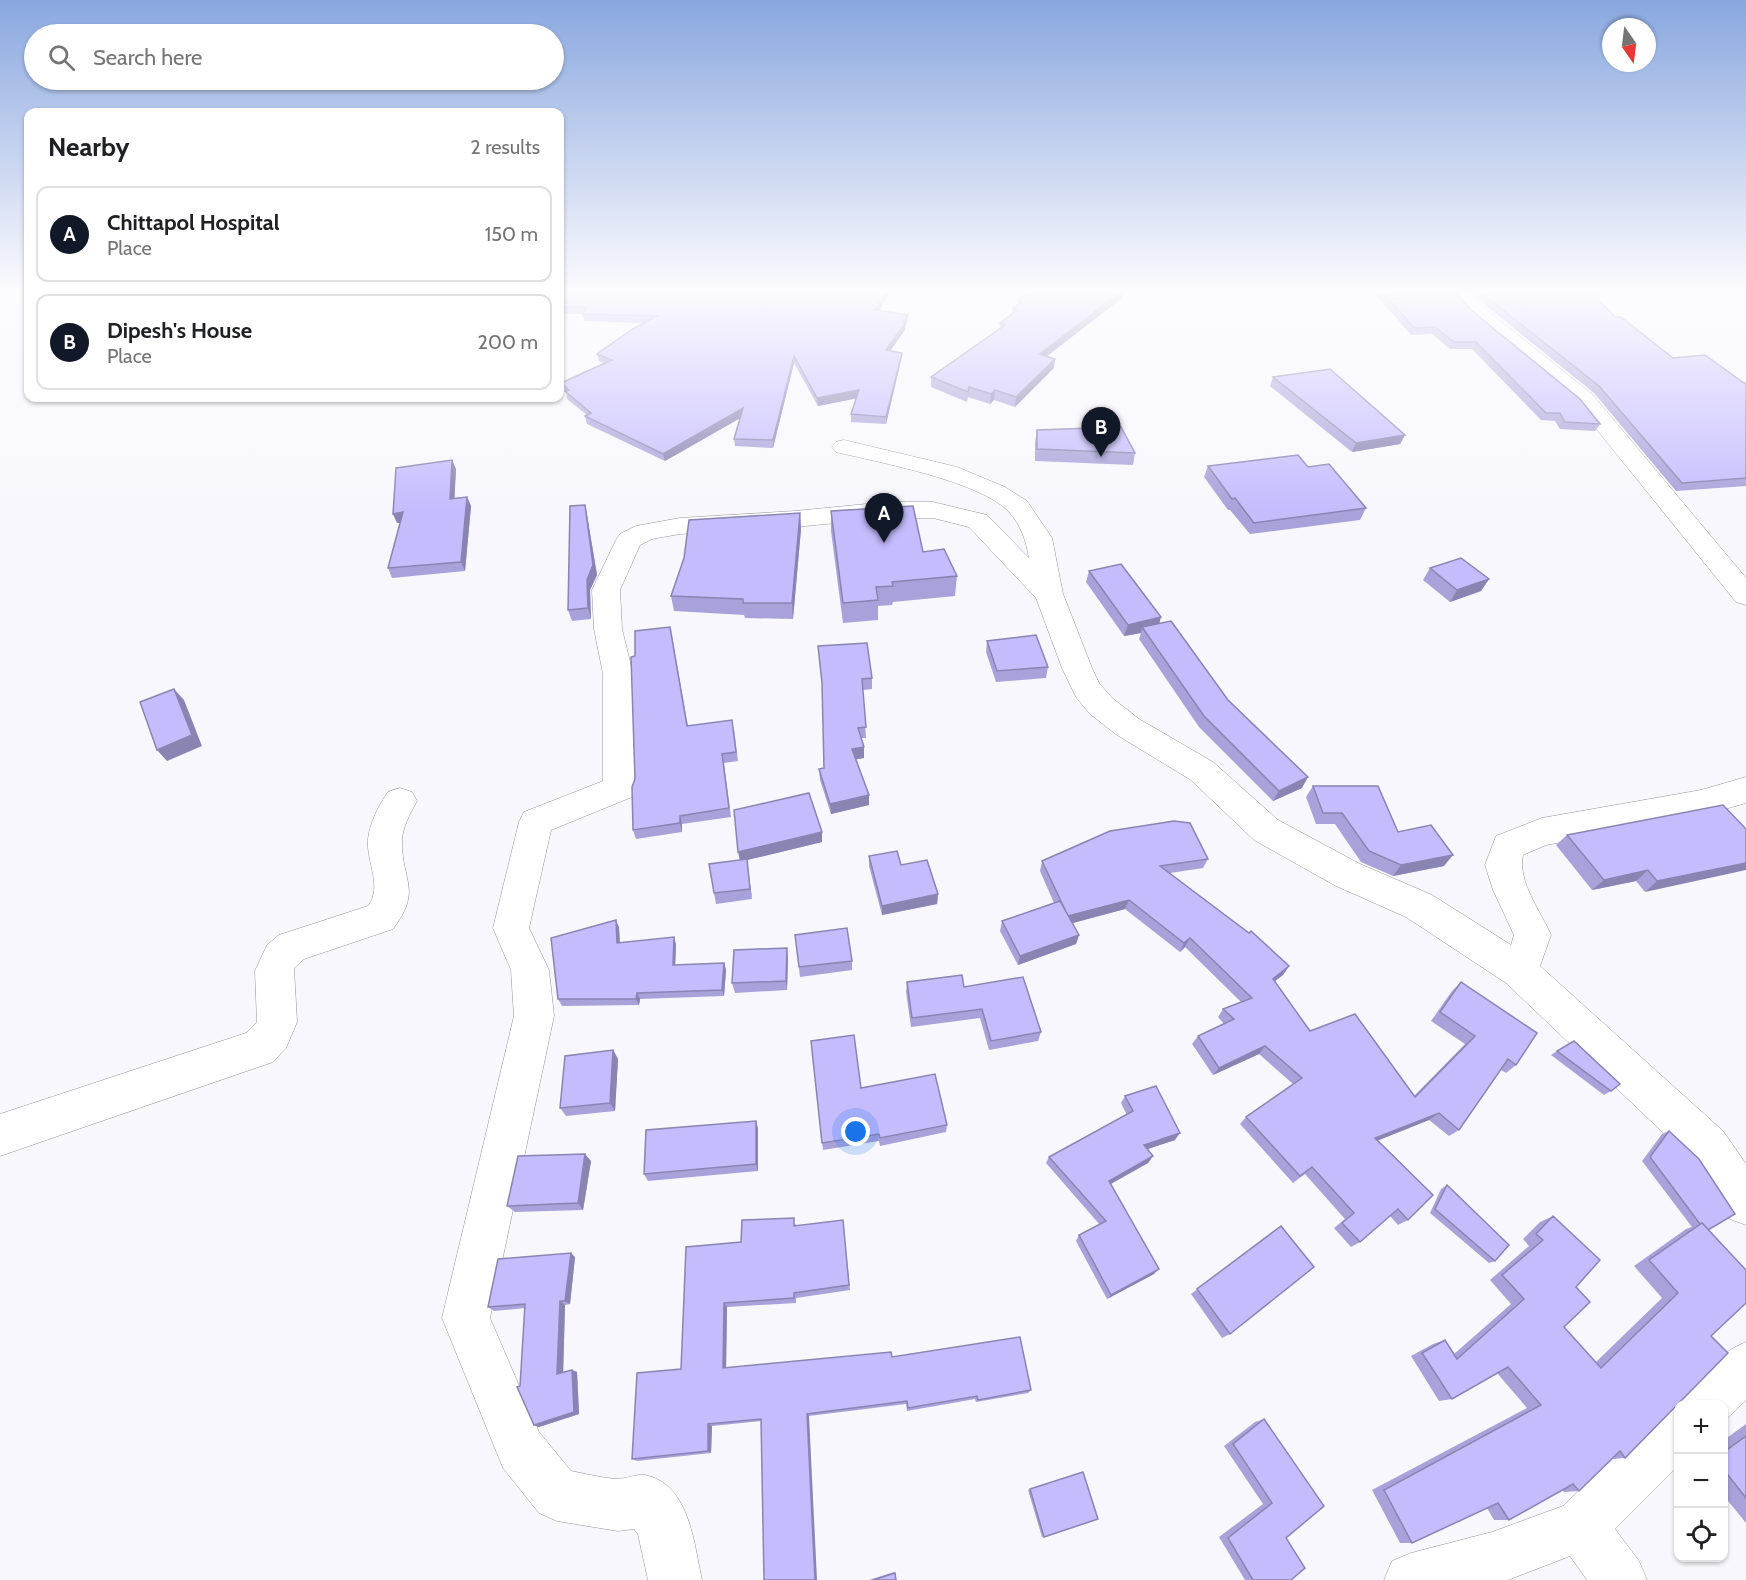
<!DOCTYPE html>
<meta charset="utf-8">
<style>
:root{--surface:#fff;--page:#f6f6f6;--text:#202124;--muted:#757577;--line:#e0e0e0;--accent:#111827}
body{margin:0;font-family:Cabin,sans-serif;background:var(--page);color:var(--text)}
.controls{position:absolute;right:18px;bottom:18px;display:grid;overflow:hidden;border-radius:12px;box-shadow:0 2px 4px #0004}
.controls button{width:54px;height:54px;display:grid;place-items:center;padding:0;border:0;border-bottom:2px solid var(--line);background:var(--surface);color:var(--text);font:30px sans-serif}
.compass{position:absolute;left:1602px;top:18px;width:54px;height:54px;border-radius:50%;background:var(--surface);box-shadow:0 2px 4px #0004;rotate:166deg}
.you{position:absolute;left:856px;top:1132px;width:21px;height:21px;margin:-15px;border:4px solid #fff;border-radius:50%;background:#1a73e8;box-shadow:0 0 0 9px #1a73e833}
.badge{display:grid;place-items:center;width:39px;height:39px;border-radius:50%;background:var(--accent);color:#fff;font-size:20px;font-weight:700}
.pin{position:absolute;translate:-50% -50px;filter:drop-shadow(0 2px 3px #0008)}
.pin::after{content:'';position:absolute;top:32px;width:21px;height:18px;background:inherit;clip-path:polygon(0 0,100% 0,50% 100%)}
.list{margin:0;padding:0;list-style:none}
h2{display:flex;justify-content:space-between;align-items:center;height:78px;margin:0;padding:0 24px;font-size:26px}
h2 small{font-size:20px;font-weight:400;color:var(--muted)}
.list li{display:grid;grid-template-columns:39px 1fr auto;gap:18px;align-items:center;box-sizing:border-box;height:96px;margin:0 12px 12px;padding:0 12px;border:2px solid var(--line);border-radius:12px}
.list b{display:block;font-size:22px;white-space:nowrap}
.list p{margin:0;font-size:20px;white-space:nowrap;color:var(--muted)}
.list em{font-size:20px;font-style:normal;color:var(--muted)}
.icon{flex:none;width:33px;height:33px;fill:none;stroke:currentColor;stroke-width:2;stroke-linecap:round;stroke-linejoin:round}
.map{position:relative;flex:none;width:1746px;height:1580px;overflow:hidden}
.search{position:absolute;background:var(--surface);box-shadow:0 2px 4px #0004;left:24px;top:24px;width:540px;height:66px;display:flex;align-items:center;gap:15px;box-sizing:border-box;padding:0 21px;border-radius:33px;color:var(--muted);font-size:22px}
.panel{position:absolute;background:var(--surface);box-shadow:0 2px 4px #0004;left:24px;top:108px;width:540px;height:294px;border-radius:12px}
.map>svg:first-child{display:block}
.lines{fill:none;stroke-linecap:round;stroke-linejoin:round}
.minor-casing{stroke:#9593a1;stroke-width:1}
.minor{fill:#fff;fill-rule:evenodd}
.wall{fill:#a9a2da}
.shaded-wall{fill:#8a84b2}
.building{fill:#c5bcfe;stroke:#8a84b2;stroke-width:1.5}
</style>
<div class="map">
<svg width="1746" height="1580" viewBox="0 0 1746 1580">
<rect width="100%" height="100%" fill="#f8f7fd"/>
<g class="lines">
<g class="minor-casing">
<g id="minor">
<polygon points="1448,289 1468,289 1483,307 1593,395 1746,578 1746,605 1736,602 1577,405 1469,315"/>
<path d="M844,440L957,467L1005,487L1027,501L1052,538L1063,594L1092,668L1099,683L1112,698L1139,719L1213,762L1278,820L1360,864L1432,895L1511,945L1514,935L1493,890L1485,865L1496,836L1542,818L1701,790L1746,777V803L1701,816L1546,845L1523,855C1517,881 1541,912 1551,935L1540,966L1723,1131L1746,1164V1225L1730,1219L1693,1161L1506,983L1406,917L1336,886L1254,840L1191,780L1117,735L1090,714L1076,697L1062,668L1036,598L969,527L933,518H887L795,527L680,534L652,539L640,545L620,590L622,629L633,674L636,788L632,797L551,830L529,928L549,970L554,1016L490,1318L539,1432L571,1471C586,1474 602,1478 617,1479C626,1479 636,1474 645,1475C690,1484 694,1545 702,1580H648L638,1534L634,1529L618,1531L557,1521L539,1513L503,1468L442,1318L514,1016L511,970L493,928L519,822L524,812L603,781V674L594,629L592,590L616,540L620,534L636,526L680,518L795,511L887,502H933L987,515L1029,558C1026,541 1021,525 1009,512C981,481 877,462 836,452L832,447L836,442Z"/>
<path d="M400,788L412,792L417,801C410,814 403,826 402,840C401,881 423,889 393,929L304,959L294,968L297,1022L286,1048L273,1062L0,1156V1114L246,1033L257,1022L255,971L267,945L279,935L368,906C383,887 366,861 368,839C370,822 379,805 388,792Z"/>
<path d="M1746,1342V1400L1724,1422V1404H1681C1690,1377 1720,1353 1746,1342Z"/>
<polygon points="1678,1406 1678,1466 1615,1529 1639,1561 1647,1580 1587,1580 1570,1556 1508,1580 1384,1580 1392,1561 1411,1553 1492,1532 1563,1506 1660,1413"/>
</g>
</g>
<use href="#minor" class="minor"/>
</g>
<g class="wall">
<polygon points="560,289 892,289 879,311 907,322 905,326 905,330 890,351 902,353 901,360 886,424 851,422 851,414 856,398 818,406 794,363 773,448 735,446 734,439 740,418 665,461 587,424 585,416 587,415 567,399 566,392 563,390 561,383 604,363 599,361 597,354 644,323 584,321 583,314 560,314"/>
<polygon points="1124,289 1122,298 1047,356 1054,368 1015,407 994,400 990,404 968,397 967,402 931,387 931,377 1000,328 1000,323 1012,313 1013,308 1018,305 1018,300"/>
<polygon points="1371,289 1454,289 1471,310 1600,424 1595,431 1560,429 1555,421 1541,420 1472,349 1450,349 1432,334 1411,335"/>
<polygon points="1471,289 1599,289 1598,299 1615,317 1673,358 1746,383 1746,486 1676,491 1594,393 1485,305"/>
<polygon points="1273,377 1405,435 1400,444 1352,452 1270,386"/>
<polygon points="1037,430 1135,453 1133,465 1035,461 1035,442"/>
<polygon points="452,460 456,469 454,498 467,497 471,506 465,571 392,578 388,568 400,523 397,523"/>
<polygon points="1208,466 1308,467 1366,508 1360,520 1250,534 1230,510 1228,510 1204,477"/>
<polygon points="585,505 587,515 597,575 590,590 591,619 572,621 568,610"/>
<polygon points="831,511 923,552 957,576 955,596 893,602 892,605 878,606 878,620 843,623 831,531"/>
<polygon points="800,513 801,529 793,619 745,618 744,615 674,611 671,596"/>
<polygon points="1430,568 1489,579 1481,591 1450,602 1423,580"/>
<polygon points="1089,571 1159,624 1228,700 1302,788 1273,801 1199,727 1139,639 1141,633 1124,636 1086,582"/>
<polygon points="672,637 688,726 734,729 738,761 724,763 731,817 682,824 682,832 636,839 633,830 635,779 635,656"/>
<polygon points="987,641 1048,667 1046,678 996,682 986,652"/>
<polygon points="818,646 872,678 872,689 863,690 866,738 861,738 864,747 864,758 856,759 869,795 869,805 831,814 820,780 819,769 824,768 823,689"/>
<polygon points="1313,786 1398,832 1444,866 1393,876 1361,862 1335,824 1316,824 1306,797"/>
<polygon points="1746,829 1645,892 1636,881 1592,890 1556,845 1567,835"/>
<polygon points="822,832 822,842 747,860 752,899 716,904 714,893 740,860"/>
<polygon points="869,856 901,865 938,894 937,904 882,915 869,866"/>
<polygon points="1208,859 1203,868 1170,873 1289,966 1283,975 1275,981 1310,1031 1414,1096 1465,1044 1431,1021 1452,991 1461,982 1516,1065 1506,1073 1501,1070 1459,1130 1449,1136 1429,1120 1377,1141 1408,1220 1398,1225 1390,1216 1360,1242 1351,1247 1334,1228 1345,1219 1305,1174 1293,1183 1240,1124 1246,1117 1293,1084 1259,1054 1213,1075 1192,1044 1198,1036 1224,1024 1218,1017 1223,1009 1241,1002 1185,947 1180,952 1125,909 1073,923 1079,935 1076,944 1018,965 1000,931 1002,921 1054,903 1040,871 1042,861"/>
<polygon points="619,927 620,943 676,944 675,965 724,963 726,970 724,996 640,999 639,1005 562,1006 558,999"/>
<polygon points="795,935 852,961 852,970 800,977"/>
<polygon points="788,958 787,990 735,993 732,983"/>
<polygon points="907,982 964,987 1041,1032 1038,1041 989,1050 980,1018 911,1027 906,992"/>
<polygon points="811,1041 861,1088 947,1125 946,1132 880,1146 879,1141 823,1150"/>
<polygon points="613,1050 618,1059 615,1111 566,1116 560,1108"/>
<polygon points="1557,1051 1611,1091 1604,1095 1551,1055"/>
<polygon points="1125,1096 1175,1140 1147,1149 1153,1156 1148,1163 1111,1184 1154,1274 1107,1299 1076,1241 1079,1235 1100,1225 1046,1163 1049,1157 1127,1115 1121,1103"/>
<polygon points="758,1128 758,1171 648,1181 644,1174"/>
<polygon points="1669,1131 1708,1230 1711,1336 1625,1458 1612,1459 1579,1491 1564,1492 1562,1490 1509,1520 1494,1520 1487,1508 1412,1543 1400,1543 1372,1490 1527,1408 1497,1373 1452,1399 1439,1401 1411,1356 1433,1344 1445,1340 1454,1354 1511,1304 1490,1280 1529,1246 1523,1239 1540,1222 1553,1216 1576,1287 1564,1327 1596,1362 1662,1298 1634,1266 1686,1229 1692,1227 1642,1161 1662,1134"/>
<polygon points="591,1161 583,1210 515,1212 507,1206"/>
<polygon points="1447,1185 1495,1261 1489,1263 1430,1213 1441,1189"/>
<polygon points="843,1220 850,1290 796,1298 796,1303 727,1307 726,1368 892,1357 1031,1390 1028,1393 976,1402 975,1399 907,1411 906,1404 809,1416 712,1426 711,1453 637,1461 632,1459 681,1369 741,1242 796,1224 796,1226"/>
<polygon points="1281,1226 1230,1334 1222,1338 1191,1294"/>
<polygon points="575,1257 570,1304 565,1305 563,1373 572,1370 577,1372 579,1414 539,1427 534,1425 520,1386 525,1308 494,1311 488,1307"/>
<polygon points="1264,1419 1286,1538 1291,1580 1245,1580 1219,1537 1263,1504 1224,1446 1255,1422"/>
<polygon points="1746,1424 1746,1523 1724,1496 1724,1440"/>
<polygon points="1083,1472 1044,1537 1042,1537 1028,1490"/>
<polygon points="894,1572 896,1580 869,1580"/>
</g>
<g class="shaded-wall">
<polygon points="888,289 892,289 875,318 875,310"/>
<polygon points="1124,289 1122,298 1038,363 1040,354"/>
<polygon points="908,315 907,322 905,326 905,330 886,357 886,350"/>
<polygon points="902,353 901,360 886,424 886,417"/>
<polygon points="794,356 794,363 773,448 773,440"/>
<polygon points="1055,359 1054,368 1015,407 1016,397"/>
<polygon points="859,390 859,398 818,406 817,398"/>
<polygon points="995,390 994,400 990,404 991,394"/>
<polygon points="743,408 744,416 665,461 663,454"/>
<polygon points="1405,435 1400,444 1352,452 1356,443"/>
<polygon points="452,460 456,469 454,508 450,499"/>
<polygon points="467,497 471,506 465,571 461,562"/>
<polygon points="585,505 587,515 597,575 590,590 591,619 588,608"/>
<polygon points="403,512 408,522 397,523 393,514"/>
<polygon points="800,513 801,529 793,619 792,603"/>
<polygon points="1489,579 1481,591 1450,602 1457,590"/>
<polygon points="1161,617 1158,629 1142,627 1141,633 1124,636 1128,625"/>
<polygon points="174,689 184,700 202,746 167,761 157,750"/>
<polygon points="864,747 864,758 853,760 852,749"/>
<polygon points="1308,777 1302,788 1273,801 1279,791"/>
<polygon points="869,795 869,805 831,814 830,804"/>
<polygon points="680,816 682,824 682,832 680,823"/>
<polygon points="822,832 822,842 747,860 752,899 750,889 740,861 738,852"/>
<polygon points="1453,855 1444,866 1393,876 1401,865"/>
<polygon points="1746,863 1746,870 1645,892 1657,881"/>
<polygon points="1648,870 1636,881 1592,890 1604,880"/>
<polygon points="938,894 937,904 882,915 882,906"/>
<polygon points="1129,900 1125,909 1065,925 1068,916"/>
<polygon points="616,920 619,927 620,950 617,943"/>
<polygon points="1079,935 1076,944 1018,965 1020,956"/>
<polygon points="674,937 676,944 675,972 673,965"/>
<polygon points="1190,938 1185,947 1180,952 1184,943"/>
<polygon points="787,948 788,958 787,990 786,981"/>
<polygon points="724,963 726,970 724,996 722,990"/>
<polygon points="1289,966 1283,975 1267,987 1273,979"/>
<polygon points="637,993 640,999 639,1005 636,999"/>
<polygon points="1265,1046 1259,1054 1213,1075 1219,1068"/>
<polygon points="613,1050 618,1059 615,1111 610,1103"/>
<polygon points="1439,1113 1429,1120 1366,1145 1375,1138"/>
<polygon points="756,1121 758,1128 758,1171 756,1164"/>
<polygon points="1180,1133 1175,1140 1139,1152 1144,1145"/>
<polygon points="585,1154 591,1161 583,1210 578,1203"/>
<polygon points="1153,1156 1148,1163 1105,1187 1109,1181"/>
<polygon points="571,1253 575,1257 570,1304 565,1301"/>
<polygon points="1159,1269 1154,1274 1107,1299 1111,1295"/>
<polygon points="560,1301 565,1305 563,1377 557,1374"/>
<polygon points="724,1303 727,1307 726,1372 723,1368"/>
<polygon points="572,1370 577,1372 579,1414 539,1427 534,1425"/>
<polygon points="807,1414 809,1416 817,1580 815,1580"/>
<polygon points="708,1424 712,1426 711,1453 708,1451"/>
</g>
<g class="building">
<polygon points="560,289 888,289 875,310 908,315 903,322 905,323 886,350 902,353 886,417 851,414 859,390 817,398 794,356 773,440 734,439 743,408 663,454 585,416 591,413 565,391 569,390 561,383 612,360 597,354 631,330 657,316 583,314 586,307 560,307"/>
<polygon points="1034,289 1124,289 1040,354 1055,359 1016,397 995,390 991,394 969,387 968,392 931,377 1005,325 1000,323 1017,310 1013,308 1022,302 1018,300"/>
<polygon points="1380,289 1454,289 1471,310 1580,399 1600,424 1565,422 1560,413 1546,413 1476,342 1454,342 1435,327 1414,328"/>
<polygon points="1480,289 1599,289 1598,299 1615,317 1621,317 1673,358 1705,355 1744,383 1746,383 1746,478 1682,483 1599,386 1488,298"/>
<polygon points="1330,369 1405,435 1356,443 1273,377"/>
<polygon points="1121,427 1135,453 1037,449 1037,430"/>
<polygon points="1298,455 1308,467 1329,464 1366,508 1254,523 1235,498 1232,499 1208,466"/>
<polygon points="452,460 450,499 467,497 461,562 388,568 403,512 393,514 396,468"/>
<polygon points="585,505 593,565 587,580 588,608 568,610 570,506"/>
<polygon points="913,506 923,552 944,549 957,576 892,582 893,586 876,587 878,600 843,603 831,511"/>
<polygon points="800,513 792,603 743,603 743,599 671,596 684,558 689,520"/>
<polygon points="1461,558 1489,579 1457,590 1430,568"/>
<polygon points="1121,564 1161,617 1128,625 1089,571"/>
<polygon points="1171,621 1228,700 1308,777 1279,791 1204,716 1142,627"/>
<polygon points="670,627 687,726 732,720 736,752 722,754 729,808 680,816 680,823 633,830 632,787 635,779 631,657 635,656 635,631"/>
<polygon points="1036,635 1048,667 997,671 987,641"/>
<polygon points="867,643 872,678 862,679 866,727 858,728 864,747 852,749 869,795 830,804 819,769 824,768 822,683 818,646"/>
<polygon points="174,689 192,735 157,750 140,702"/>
<polygon points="1313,786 1378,786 1398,832 1431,825 1453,855 1401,865 1369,851 1342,813 1323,813"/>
<polygon points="809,793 822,832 738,852 734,810"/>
<polygon points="1723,805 1746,829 1746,863 1657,881 1648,870 1604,880 1567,835"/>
<polygon points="1174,821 1190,823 1208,859 1160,866 1249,933 1251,931 1289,966 1273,979 1310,1031 1355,1014 1415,1097 1475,1036 1440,1012 1461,982 1537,1033 1516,1065 1508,1059 1459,1130 1439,1113 1375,1138 1433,1195 1408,1220 1398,1209 1360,1242 1342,1223 1354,1213 1312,1167 1300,1176 1246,1117 1302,1078 1265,1046 1219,1068 1198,1036 1234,1019 1223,1009 1252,998 1190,938 1184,943 1129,900 1068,916 1042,861 1110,831"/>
<polygon points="897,851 901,865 927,860 938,894 882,906 869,856"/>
<polygon points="747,859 750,889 714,893 709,864"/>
<polygon points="1060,901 1079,935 1020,956 1002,921"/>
<polygon points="616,920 617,943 674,937 673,965 724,963 722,990 637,993 636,999 558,999 551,938"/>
<polygon points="847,928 852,961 799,967 795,935"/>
<polygon points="787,948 786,981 732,983 734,950"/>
<polygon points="962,975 964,987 1023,977 1041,1032 991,1041 982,1009 912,1018 907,982"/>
<polygon points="854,1035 861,1088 935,1074 947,1125 880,1138 879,1134 822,1143 811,1041"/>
<polygon points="1574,1041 1620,1084 1611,1091 1557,1051"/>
<polygon points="613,1050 610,1103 560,1108 565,1056"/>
<polygon points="1156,1086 1180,1133 1144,1145 1153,1156 1109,1181 1159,1269 1111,1295 1079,1235 1106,1221 1049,1157 1133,1111 1125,1096"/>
<polygon points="756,1121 756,1164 644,1174 646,1130"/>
<polygon points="1669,1131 1699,1159 1735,1214 1708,1230 1702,1223 1700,1224 1650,1157"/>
<polygon points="585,1154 578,1203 507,1206 518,1156"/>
<polygon points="1447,1185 1509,1245 1495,1261 1435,1209"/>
<polygon points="1553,1216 1600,1260 1576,1287 1590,1302 1564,1327 1601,1368 1678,1293 1649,1260 1702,1223 1746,1270 1746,1303 1711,1336 1728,1353 1625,1458 1620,1451 1579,1491 1573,1484 1509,1520 1498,1503 1412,1543 1384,1490 1541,1405 1508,1367 1452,1399 1422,1353 1445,1340 1457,1359 1524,1299 1502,1275 1543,1240 1536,1234"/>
<polygon points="794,1218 794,1226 843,1220 849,1285 794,1293 794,1298 724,1303 723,1368 891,1352 892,1357 1020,1337 1031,1390 978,1400 977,1396 908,1408 907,1401 807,1414 815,1580 764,1580 761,1419 708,1424 708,1451 632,1459 637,1373 681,1369 686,1247 741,1242 742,1220"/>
<polygon points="1281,1226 1314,1267 1230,1334 1197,1289"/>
<polygon points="571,1253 565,1301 560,1301 557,1374 572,1370 574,1412 534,1425 517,1387 520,1386 525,1304 488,1307 498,1259"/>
<polygon points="1264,1419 1324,1506 1286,1538 1305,1568 1291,1580 1253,1580 1228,1538 1272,1503 1233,1444"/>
<polygon points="1746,1436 1746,1498 1724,1470 1724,1452"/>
<polygon points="1083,1472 1098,1519 1044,1537 1030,1489"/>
<polygon points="895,1573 896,1580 873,1580"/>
</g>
<linearGradient id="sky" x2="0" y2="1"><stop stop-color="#89a7df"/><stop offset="0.57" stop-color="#fcfbfe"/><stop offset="1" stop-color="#fcfbfe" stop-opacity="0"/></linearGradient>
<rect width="1746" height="510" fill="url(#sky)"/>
</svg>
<div class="controls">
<button>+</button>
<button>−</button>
<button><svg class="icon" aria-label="locate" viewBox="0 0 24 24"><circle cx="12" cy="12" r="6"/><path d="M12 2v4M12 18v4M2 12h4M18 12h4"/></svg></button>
</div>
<svg class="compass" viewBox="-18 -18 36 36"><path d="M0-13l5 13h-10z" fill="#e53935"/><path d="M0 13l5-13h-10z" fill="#757577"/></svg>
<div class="you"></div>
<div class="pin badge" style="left:884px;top:543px">A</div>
<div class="pin badge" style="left:1101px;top:457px">B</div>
<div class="search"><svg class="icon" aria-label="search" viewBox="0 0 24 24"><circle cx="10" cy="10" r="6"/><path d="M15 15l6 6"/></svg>Search here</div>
<section class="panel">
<h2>Nearby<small>2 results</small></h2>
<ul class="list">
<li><span class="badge">A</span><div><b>Chittapol Hospital</b><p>Place</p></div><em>150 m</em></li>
<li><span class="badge">B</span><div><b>Dipesh's House</b><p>Place</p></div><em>200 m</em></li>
</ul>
</section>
</div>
